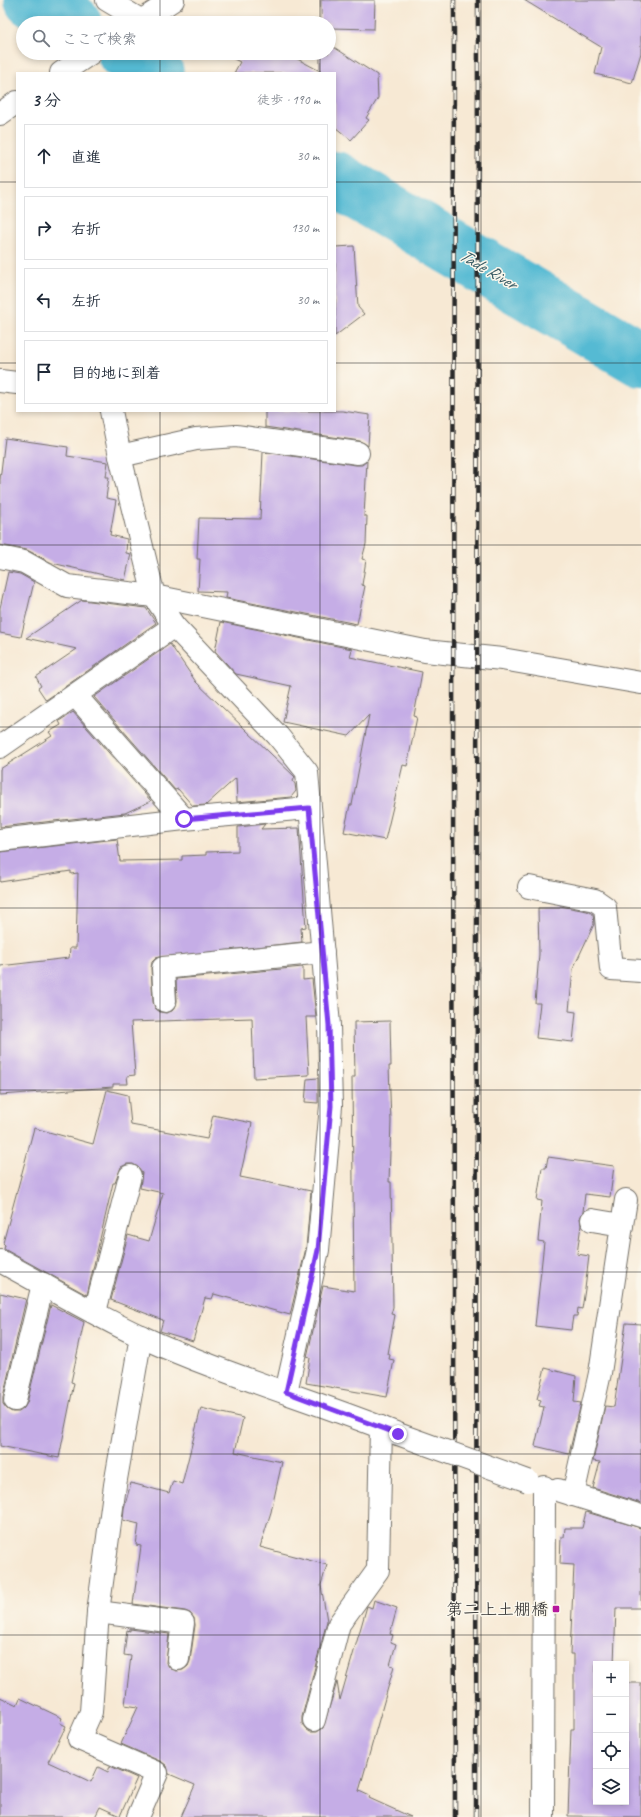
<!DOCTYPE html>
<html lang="ja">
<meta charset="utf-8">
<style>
:root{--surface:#fff;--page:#f2f2f3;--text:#1f2937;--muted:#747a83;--line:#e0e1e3}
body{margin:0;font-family:Caveat,"Klee One",sans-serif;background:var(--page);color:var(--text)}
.controls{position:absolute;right:12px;bottom:12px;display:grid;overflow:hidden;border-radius:0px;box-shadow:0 2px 6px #0003}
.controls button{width:36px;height:36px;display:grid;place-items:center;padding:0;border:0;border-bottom:1px solid var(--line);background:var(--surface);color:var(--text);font:20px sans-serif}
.stop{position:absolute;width:12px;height:12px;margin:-9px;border:3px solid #7c3aed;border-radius:50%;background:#fff}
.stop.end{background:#7c3aed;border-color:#fff;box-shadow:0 1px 4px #0008}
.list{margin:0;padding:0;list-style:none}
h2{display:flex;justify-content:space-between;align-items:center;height:52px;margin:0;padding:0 16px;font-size:17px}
h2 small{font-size:13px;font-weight:400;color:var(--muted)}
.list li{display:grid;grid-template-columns:26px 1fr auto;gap:12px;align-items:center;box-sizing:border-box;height:64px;margin:0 8px 8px;padding:0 8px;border:1px solid var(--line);border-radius:0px}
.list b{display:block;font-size:15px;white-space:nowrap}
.list em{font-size:13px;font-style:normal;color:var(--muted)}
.icon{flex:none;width:22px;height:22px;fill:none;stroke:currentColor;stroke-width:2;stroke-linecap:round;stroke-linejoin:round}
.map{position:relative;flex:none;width:641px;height:1817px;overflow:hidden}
.search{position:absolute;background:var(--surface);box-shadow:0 2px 6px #0003;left:16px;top:16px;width:320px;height:44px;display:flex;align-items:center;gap:10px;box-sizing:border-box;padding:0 14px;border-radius:22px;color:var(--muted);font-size:15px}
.panel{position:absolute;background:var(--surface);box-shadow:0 2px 6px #0003;left:16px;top:72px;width:320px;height:340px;border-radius:0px}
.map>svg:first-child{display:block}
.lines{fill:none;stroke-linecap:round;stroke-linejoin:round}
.river{stroke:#55bad3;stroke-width:56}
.building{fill:#c5ade6}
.minor-casing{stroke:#726e66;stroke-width:24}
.minor{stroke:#fff;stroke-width:22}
.rail-casing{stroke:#2b2b2b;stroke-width:4.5}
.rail{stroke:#fbf7ec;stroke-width:3;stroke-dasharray:9;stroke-linecap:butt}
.minor-bridge-casing{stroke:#726e66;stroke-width:24;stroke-linecap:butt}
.minor-bridge{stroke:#fff;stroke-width:22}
.route{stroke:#7c3aed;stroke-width:5}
.grid{fill:none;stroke:#2b2b2b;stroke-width:1;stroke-opacity:0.55}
.poi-dot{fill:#b5179e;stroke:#fbf7ec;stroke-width:1.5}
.labels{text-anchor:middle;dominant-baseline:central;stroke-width:3;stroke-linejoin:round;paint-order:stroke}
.poi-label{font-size:17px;fill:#2b2b2b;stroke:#fbf7ec;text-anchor:end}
.water-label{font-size:18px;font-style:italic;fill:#3a5d66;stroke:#fbf7ec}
</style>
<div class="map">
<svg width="641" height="1817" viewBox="0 0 641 1817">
<rect width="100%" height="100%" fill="#fbf7ec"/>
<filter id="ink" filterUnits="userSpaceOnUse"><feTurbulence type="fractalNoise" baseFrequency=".025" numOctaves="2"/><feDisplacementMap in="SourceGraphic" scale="8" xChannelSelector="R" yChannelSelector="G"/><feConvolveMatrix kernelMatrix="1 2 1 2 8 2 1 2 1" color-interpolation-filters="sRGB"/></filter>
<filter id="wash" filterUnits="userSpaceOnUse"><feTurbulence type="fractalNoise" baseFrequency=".012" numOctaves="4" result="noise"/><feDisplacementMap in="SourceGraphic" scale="16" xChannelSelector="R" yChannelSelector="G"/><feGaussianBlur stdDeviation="0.9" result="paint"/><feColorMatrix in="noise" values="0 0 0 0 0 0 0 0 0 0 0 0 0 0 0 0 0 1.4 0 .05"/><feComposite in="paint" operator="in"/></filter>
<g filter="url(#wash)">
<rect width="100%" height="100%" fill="#f7e9d4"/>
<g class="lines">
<g class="river">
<polyline points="32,0 74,23"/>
<polyline points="125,53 156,73"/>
<polyline points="335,179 641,359"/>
</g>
</g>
<g id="blocks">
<g class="building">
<polygon points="321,0 375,0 374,29 329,28 329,23 321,23"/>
<polygon points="524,0 641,0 641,53 632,83 595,74 601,47"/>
<polygon points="329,44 377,75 378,98 366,118 369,120 351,140 335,127 335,73 234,73 240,62 222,53 286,53 320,71 320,53 329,53"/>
<polygon points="354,246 358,307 364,314 335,336 335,247"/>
<polygon points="265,411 342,411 370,415 368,446 360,441 265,427"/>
<polygon points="5,438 68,447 67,456 108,462 106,477 109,477 106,498 116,500 110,535 127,539 126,553 131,554 125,580 52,563 27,550 0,545 0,480"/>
<polygon points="263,452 356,465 362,465 367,461 364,516 367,516 366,544 362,559 366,560 362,585 365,586 357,624 226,598 227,592 198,591 200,559 197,559 199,518 260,519"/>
<polygon points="8,572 20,574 34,582 21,637 0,633 0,608"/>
<polygon points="82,600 146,608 156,623 46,700 38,688 41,686 36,677 77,649 26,638"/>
<polygon points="221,622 352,649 350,657 422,672 414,716 417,717 407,766 403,765 385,840 344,832 350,805 352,805 369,715 349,736 283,722 291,686 236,674 215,651"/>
<polygon points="170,644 196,682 295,777 293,781 295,784 296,791 291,797 237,802 236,778 206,805 193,806 178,789 175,790 94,697"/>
<polygon points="73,712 151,801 125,813 0,827 0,769 52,736 49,732 61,725 59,721"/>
<polygon points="265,824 261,829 299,828 306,927 301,928 302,942 156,958 152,962 151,968 153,1002 155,1008 160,1012 166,1013 172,1011 176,1006 177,1001 176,979 303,967 303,980 312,979 316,1017 306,1017 309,1075 254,1078 252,1018 131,1022 135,1075 127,1076 128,1084 113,1084 113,1087 0,1095 0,966 69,958 70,948 76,948 78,873 71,874 71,871 0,882 0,852 117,839 120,861 182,860 182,856 206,855 206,852 238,851 238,827"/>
<polygon points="560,906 587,911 593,914 594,924 573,969 569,1011 576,1012 573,1042 536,1038 540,1003 535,1003 539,954 538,908 560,908"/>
<polygon points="390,1021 391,1066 389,1066 391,1121 389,1182 391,1182 393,1307 391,1314 395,1315 388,1354 390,1355 389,1359 394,1360 387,1397 306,1383 310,1358 307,1357 323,1286 354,1291 352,1077 355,1077 354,1022"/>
<polygon points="318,1078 318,1103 305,1102 307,1079"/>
<polygon points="107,1090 128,1095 131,1125 207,1139 213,1115 252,1123 240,1177 311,1191 306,1248 290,1315 214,1294 212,1299 205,1298 193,1341 160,1331 163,1320 111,1300 128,1235 149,1241 163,1193 140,1188 142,1172 138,1167 133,1164 127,1164 121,1167 115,1183 113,1183 87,1295 4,1249 5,1245 3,1243 34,1128 93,1144"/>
<polygon points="548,1157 614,1166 610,1197 585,1194 583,1212 580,1218 581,1225 577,1254 589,1256 585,1289 582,1309 578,1308 577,1316 573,1316 571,1330 535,1326 544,1242 538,1241 542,1201 537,1200 542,1168 546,1168"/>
<polygon points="0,1293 26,1299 3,1397 3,1404 7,1409 12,1412 19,1412 24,1408 27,1403 51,1305 84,1322 71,1382 74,1383 59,1458 0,1446"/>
<polygon points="626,1323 641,1324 641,1503 593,1488 600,1462 593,1461 605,1406 614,1407"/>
<polygon points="545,1368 576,1376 574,1402 581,1403 569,1454 535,1446 544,1407 539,1406 541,1400 537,1399"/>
<polygon points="201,1408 243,1418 235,1452 282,1462 271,1512 260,1547 327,1565 321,1585 327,1621 302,1717 302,1724 306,1729 310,1732 317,1732 323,1728 337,1682 340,1700 367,1606 372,1608 374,1600 397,1608 390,1634 393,1635 391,1642 396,1644 390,1665 394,1666 359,1791 370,1796 369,1798 411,1817 181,1817 195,1785 169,1774 167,1766 162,1762 121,1744 138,1707 125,1705 131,1656 124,1655 127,1630 130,1631 130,1629 169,1634 166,1663 171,1669 177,1671 183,1670 188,1666 190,1661 195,1625 194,1618 190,1613 185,1611 133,1604 141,1546 136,1545 139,1524 123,1520 124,1508 131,1483 169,1493 173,1481 182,1484"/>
<polygon points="586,1512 641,1528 641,1608 616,1608 614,1664 596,1664 596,1802 626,1802 626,1683 641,1683 641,1817 568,1816 571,1729 574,1729 574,1654 570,1654 574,1565 560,1564 561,1537 564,1537 565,1528 582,1528"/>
<polygon points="0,1697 17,1705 20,1698 62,1718 60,1723 66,1726 48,1762 91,1782 98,1767 108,1772 110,1766 137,1778 120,1816 100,1807 95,1817 0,1817"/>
</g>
</g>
</g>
<g filter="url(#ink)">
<use href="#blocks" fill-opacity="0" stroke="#726e66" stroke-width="1"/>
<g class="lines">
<g class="minor-casing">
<g id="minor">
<polyline points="107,0 142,21"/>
<polyline points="138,23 173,0"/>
<polyline points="61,73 91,53"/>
<polyline points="0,114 17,102"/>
<polyline points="0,381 17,383"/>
<polyline points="111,411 120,456 154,596 174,626 278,736 307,772 329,1025 331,1106 318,1250 286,1392"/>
<polyline points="120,456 196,439 236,436 358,453"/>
<polyline points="0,557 24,562 67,586 154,596 425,651 502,659 641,683"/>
<polyline points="75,695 184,819"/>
<polyline points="0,747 174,626"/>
<polyline points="0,840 184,819 309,808"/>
<polyline points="529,887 595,900 605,907 611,969 641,971"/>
<polyline points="165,1001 163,968 323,952"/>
<polyline points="622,1225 626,1200"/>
<path d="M0,1261C47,1286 94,1315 142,1337C225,1375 313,1400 398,1434"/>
<polyline points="95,1312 130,1176"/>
<polyline points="15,1400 43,1284"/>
<polyline points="558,1490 641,1516"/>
<polyline points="573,1495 600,1373 622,1225 592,1220"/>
<polyline points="98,1612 183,1623 178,1659"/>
<polyline points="314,1720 339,1624 378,1570 381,1427"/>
<polyline points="138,1817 157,1773 79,1739 91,1712 98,1612 115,1485 141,1336"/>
<polyline points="543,1817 544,1487"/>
</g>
</g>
<use href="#minor" class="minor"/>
<g class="rail-casing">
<g id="rail">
<polyline points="454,0 453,777 455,1817"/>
<polyline points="476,1817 478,0"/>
</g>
</g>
<use href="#rail" class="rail"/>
<g class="minor-bridge-casing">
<polyline id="minor-bridge" points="398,1434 528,1481"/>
</g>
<use href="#minor-bridge" class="minor-bridge"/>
</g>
</g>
<g class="lines" filter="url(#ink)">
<polyline class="route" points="184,819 309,808 329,1025 331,1106 318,1250 286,1392 398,1434"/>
</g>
<path class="grid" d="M160,0V23M320,0V23M481,0V1817M160,53V73M320,53V73M0,182H17M335,182H641M0,363H17M335,363H641M160,411V1817M320,411V1817M0,545H641M0,727H641M0,908H641M0,1090H641M0,1272H641M0,1454H641M0,1635H641"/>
<rect class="poi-dot" x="552" y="1605" width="8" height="8" rx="2"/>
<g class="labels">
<g class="poi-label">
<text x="548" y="1609">第二上土棚橋</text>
</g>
<g class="water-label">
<text transform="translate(488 269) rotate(30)">Tade River</text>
</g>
</g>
</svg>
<div class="controls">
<button>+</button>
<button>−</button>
<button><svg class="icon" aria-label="locate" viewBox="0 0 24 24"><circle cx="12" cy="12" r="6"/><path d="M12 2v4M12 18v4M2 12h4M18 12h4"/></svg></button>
<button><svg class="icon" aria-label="layers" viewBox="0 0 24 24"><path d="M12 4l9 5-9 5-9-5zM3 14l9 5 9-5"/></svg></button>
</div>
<div class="stop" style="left:184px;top:819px"></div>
<div class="stop end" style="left:398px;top:1434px"></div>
<div class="search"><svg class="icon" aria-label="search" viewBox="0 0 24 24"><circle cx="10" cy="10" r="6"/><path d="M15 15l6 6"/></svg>ここで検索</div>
<section class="panel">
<h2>3 分<small>徒歩 · 190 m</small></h2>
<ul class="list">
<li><svg class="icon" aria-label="ahead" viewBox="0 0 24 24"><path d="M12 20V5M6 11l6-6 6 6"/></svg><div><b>直進</b></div><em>30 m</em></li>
<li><svg class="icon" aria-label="right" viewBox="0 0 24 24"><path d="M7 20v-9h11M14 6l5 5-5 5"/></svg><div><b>右折</b></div><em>130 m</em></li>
<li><svg class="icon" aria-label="left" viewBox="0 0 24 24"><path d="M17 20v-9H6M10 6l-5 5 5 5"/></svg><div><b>左折</b></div><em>30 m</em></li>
<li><svg class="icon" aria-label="arrive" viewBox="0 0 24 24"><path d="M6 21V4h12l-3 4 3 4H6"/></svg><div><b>目的地に到着</b></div></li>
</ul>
</section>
</div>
